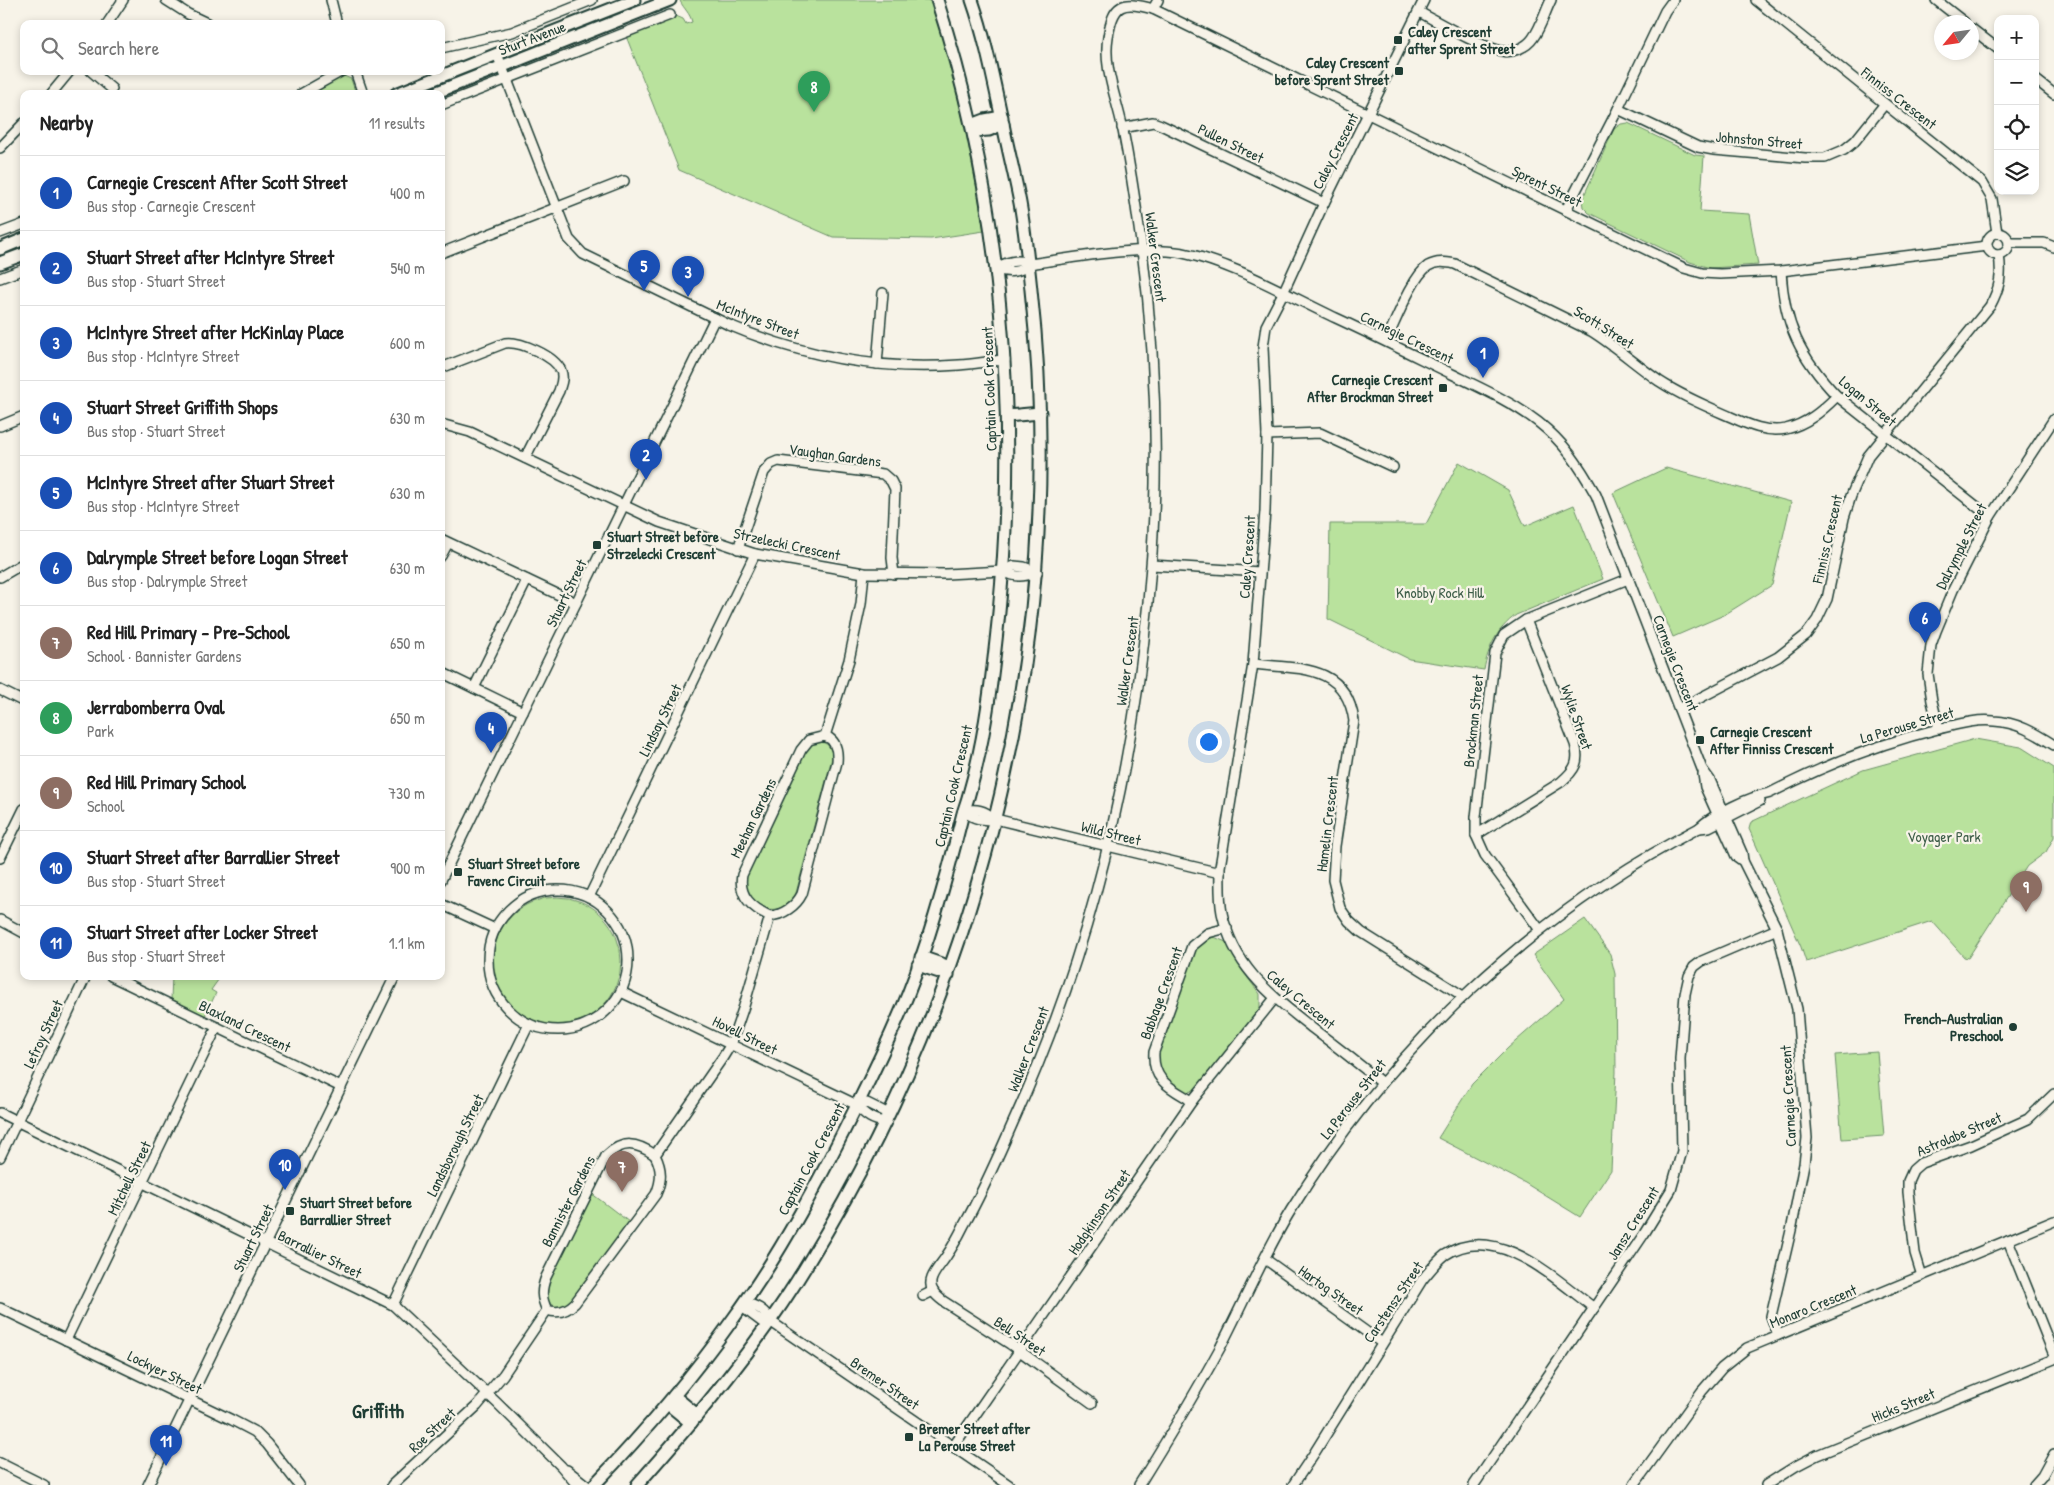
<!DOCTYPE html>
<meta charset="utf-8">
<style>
:root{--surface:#fff;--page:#f6f6f6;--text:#222;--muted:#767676;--line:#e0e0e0;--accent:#0b8043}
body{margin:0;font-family:"Patrick Hand",sans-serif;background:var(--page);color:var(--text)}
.controls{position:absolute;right:15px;top:15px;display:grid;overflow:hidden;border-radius:10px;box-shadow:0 2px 8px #0003}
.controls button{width:45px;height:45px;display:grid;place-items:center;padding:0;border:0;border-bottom:1px solid var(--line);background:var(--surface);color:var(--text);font:25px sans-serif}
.compass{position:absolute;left:1934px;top:15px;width:45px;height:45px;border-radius:50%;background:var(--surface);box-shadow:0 2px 8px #0003;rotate:241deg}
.you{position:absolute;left:1208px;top:741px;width:18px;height:18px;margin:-12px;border:4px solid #fff;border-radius:50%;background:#1a73e8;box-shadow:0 0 0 8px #1a73e833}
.badge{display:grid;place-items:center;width:32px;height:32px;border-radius:50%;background:var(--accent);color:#fff;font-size:16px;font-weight:700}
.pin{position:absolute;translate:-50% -41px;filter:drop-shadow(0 1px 2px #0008)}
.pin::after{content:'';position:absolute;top:26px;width:18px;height:15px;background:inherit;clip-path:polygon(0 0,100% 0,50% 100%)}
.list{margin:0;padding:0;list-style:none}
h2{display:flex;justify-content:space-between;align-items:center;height:65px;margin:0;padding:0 20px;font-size:21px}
h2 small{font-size:16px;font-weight:400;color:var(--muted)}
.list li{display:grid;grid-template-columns:32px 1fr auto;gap:15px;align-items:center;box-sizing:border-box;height:75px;padding:0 20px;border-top:1px solid var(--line)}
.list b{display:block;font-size:19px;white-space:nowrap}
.list p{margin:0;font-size:16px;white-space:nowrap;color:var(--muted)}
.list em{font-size:16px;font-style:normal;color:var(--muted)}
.icon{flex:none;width:28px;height:28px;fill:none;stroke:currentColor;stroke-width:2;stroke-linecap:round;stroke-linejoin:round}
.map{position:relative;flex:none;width:2054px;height:1485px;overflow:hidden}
.search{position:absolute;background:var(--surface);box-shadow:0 2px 8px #0003;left:20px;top:20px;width:425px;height:55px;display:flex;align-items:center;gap:12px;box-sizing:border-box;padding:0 18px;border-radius:10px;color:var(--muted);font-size:19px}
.panel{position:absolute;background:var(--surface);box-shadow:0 2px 8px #0003;left:20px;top:90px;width:425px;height:890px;border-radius:10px}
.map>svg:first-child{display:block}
.green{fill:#b9e29d;stroke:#6c9068}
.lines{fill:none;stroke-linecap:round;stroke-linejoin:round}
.minor-casing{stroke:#1f3d34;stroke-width:12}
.major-casing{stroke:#1f3d34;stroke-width:15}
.minor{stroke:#f7f3e8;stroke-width:9}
.major{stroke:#f7f3e8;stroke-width:11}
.poi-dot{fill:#1f3d34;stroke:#f7f3e8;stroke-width:2}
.labels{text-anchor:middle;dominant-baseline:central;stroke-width:4.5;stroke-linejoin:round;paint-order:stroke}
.poi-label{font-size:15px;font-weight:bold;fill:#1f3d34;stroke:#f7f3e8;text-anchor:start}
.street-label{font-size:15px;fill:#1f3d34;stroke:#f7f3e8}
.park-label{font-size:15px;fill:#3e5e49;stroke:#f7f3e8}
.district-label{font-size:20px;font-weight:bold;fill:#1f3d34;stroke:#f7f3e8}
</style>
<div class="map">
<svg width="2054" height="1485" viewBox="0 0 2054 1485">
<rect width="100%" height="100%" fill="#f7f3e8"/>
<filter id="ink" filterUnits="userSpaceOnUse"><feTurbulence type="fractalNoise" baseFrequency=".02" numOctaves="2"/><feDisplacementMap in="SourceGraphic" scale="10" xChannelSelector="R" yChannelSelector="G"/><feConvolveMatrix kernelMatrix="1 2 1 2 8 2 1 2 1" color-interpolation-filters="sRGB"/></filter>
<g filter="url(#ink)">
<g class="green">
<path d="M682,0H931C955,76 972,153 984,231L931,239L833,237L679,170L626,36L676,16L683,19L686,24L692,22C690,13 684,9 680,1Z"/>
<polygon points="341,75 351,79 356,94 307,94"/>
<polygon points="1628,123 1695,155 1704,156 1700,211 1749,214 1758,265 1710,268 1690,262 1589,213 1583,207 1582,200 1614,129 1621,124"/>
<path d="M1459,462L1508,490L1525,526L1574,505L1603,579L1516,615C1497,629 1488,647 1484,670L1409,659L1328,619L1330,524H1426Z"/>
<polygon points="1666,468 1791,502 1772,585 1724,615 1673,637 1613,493"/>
<polygon points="1975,739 2021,747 2054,768 2054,837 2046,852 2027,866 1968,958 1964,957 1932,921 1806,962 1801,947 1749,829 1751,822 1863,770"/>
<path d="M816,741C827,742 833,747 832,758L796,893C787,911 767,915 752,901C750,899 748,898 747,895C744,891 744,884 744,879L805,749L810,744Z"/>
<circle cx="557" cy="961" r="64"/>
<polygon points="1585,919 1610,954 1615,974 1616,1072 1611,1170 1580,1217 1525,1183 1438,1138 1472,1084 1508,1048 1564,999 1533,955"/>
<path d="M1214,937L1226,942L1232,951L1241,969L1260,994V1008L1195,1090L1185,1093C1168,1080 1160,1077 1158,1055L1194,952L1202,942Z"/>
<polygon points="172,976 221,976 211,990 216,993 205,1016 171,999"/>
<polygon points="1877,1052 1884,1136 1842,1139 1835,1055"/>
<polygon points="591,1193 629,1222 571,1301 564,1306 556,1307 546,1300 546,1285"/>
</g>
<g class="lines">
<g class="minor-casing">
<g id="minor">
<polyline points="166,0 188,14 209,24"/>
<polyline points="331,0 337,24"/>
<polyline points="1756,0 1982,182 1992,199 1997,233"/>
<polyline points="1936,0 1964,22"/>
<polyline points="1153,9 1158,0"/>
<path d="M1419,12C1440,23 1480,47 1502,51C1513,53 1527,47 1533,38C1541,27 1545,12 1551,0"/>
<polyline points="107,24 123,0"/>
<polyline points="1972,29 1998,49"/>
<polyline points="441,48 512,32 592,0"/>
<path d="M497,54L569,239L583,254L729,325C802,356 880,371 959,365C975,364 990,361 1005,360"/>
<polyline points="91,71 112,89"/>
<polyline points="355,71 363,94"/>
<polyline points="2035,79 2054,94"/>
<polyline points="51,94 70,71"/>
<polyline points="301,94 342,71"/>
<polyline points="441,105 670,15"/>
<polyline points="1618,109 1698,147 1714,150 1805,158 1825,158 1844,150 1855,141 1884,105"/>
<polyline points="1122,128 1153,122 1161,125 1324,203"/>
<polyline points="0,148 24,123"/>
<polyline points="1566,210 1618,109 1665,11 1673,0"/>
<polyline points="0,233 24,224"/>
<circle cx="1998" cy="244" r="11"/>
<polyline points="2009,243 2044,243 2054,247"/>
<polyline points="441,253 624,181"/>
<path d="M996,269C1006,273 1021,273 1029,264C1073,258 1139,245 1183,253C1233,263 1289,296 1336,318C1375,336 1413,355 1452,374C1481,388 1512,402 1538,422C1565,443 1579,465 1596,495L1702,769L1710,780L1742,853L1743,861"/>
<path d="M996,269C1005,262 1019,258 1029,264"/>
<path d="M1781,271C1784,324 1800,357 1837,396L1990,517"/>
<polyline points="0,278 24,269"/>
<path d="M1386,341C1395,323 1412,277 1428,266C1437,261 1445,262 1455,264L1591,331C1615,346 1636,365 1659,381C1682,396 1706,406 1731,417C1749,425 1767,433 1786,429C1807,424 1822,411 1837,396"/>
<polyline points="877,364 883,293"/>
<path d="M441,368L505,343C520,341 555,356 561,371C564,378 561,384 559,391L525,458"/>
<polyline points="441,424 470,432 659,522 755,554 864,573 946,574 1003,571 1014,566 1024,567 1037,572"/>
<polyline points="0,426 24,416"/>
<polyline points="1267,435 1320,433 1393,467"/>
<polyline points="441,539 576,603"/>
<polyline points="738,549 764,472 771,464 778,461 883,474 891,481 895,489 892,558 894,574"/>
<polyline points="441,556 448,543"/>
<polyline points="1152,565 1260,572"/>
<path d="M1003,571C1016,578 1023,577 1037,572"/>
<polyline points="0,577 24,563"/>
<path d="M1253,664C1299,669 1346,664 1354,721L1335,846L1333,880L1340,908L1349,921L1361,932L1463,996"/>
<polyline points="441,672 523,712"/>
<polyline points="474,688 527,580"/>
<polyline points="0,690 24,702"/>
<path d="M1679,709L1778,657L1806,635L1817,620L1827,599L1844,518L1851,496L1868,456L1990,306C2000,288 2002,275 1999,255"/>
<polyline points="1939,729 1932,701 1928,674 1931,645 1936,631 1953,590 1990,517 2054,419"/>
<polyline points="825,736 849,660 861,604 864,573"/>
<polyline points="1703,774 1705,787 1736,856 1743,861 1777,929 1797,1009 1807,1138 1804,1164 1792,1226 1771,1316 1778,1335"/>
<path d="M963,811C975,819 981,821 995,819L1220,873"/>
<path d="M963,811C977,808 984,810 995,819"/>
<polyline points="1699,828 1709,827 1760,801"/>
<path d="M1476,835L1561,782C1575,770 1580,762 1575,744L1526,620"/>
<polyline points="0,858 24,809"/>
<polyline points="441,880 715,318"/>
<circle cx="558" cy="960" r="70"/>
<polyline points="589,897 755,554"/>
<polyline points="441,904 495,929"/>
<polyline points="0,920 24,933"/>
<polyline points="1540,930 1485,855 1476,835 1476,817 1495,653 1504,635 1526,620 1628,579"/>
<polyline points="111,976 341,1087"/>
<path d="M621,992L857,1105C863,1114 875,1123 887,1121L885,1112L867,1103L857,1105"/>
<path d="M1382,1083C1359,1064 1336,1046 1312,1028C1271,995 1234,968 1222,913C1219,897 1220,882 1220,867L1253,664L1265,511L1267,435L1263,347L1266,326L1283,293L1324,203L1424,0"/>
<path d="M1192,1101C1171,1088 1152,1081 1154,1052L1192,946L1208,933L1227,928"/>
<polyline points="0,1113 393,1305 497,1403 561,1466 577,1485"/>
<polyline points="0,1157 86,976"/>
<polyline points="2008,1240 2054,1355"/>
<polyline points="1265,1259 1382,1343"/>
<polyline points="1922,1276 1915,1253 1908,1192 1908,1181 1913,1170 1921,1163 1971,1145 2028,1119 2054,1094"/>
<polyline points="923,1296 933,1291"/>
<polyline points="393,1305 529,1024"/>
<polyline points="0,1308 232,1420 255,1432 267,1444 299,1485"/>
<path d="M547,1310C558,1314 567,1311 575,1303L656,1194C662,1180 662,1169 655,1155"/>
<path d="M770,1321L762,1322L746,1310L744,1304C754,1303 766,1311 770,1321L1009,1485"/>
<polyline points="66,1340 217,1027"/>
<path d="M1092,1403L1010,1344L943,1301C935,1295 928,1288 932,1278C935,1270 943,1262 947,1255C954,1245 959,1235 964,1225C984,1190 999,1154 1015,1118C1089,955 1131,780 1148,602C1160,480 1157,356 1140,235C1135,198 1129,161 1122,125C1116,97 1103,66 1108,37C1113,4 1122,0 1153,9L1684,268L1702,273L1720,274L1781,271L1987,246"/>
<polyline points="953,1447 1192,1101 1275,998"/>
<polyline points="0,1463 44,1485"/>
<polyline points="567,1470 586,1485"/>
<polyline points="148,1485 395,976"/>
<path d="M392,1485L477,1406L503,1375L547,1310C541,1298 541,1290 546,1277L606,1156C623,1140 636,1142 655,1155L723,1057L731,1044L744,1006L770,916C752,908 738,896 742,875L801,750L809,740L825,736C836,740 838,751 837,762L802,894C796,906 783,915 770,916"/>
<path d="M1139,1485C1167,1440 1195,1394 1220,1348C1244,1302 1264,1254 1291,1210C1391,1048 1530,916 1699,828C1713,814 1750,797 1770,793C1825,765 1877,744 1938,729C1956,725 1975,719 1994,721C2017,722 2035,733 2054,745"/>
<path d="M1293,1485L1315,1452L1422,1280C1429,1272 1436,1262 1445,1255C1496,1221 1555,1279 1594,1308"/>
<polyline points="1474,1485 1644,1234 1671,1190 1682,1151 1680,1059 1685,994 1689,976 1694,967 1702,961 1777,929"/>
<polyline points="1634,1485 1702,1391 1722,1368 1747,1348 2054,1221"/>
<polyline points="1766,1485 1796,1466 1817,1455 2054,1359"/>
<polyline points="2034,1485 2042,1476 2054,1454"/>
</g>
</g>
<g class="major-casing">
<g id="major">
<polyline points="396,94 634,0"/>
<polyline points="432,94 670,0"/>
<polyline points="972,125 985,120 1002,117"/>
<polyline points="973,131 989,130 1003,124"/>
<polyline points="0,249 24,239"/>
<polyline points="0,263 24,254"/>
<polyline points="1007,416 1040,413"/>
<polyline points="921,957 950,967"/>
<polyline points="918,965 948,975"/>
<polyline points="674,1396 697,1415"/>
<polyline points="668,1404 691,1423"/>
<path d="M594,1485C644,1433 691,1378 733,1319C782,1252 821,1177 858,1103C876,1067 893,1031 908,994C931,936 947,877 962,817C964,809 967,802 969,794C986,736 993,671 999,612C1019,406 1001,197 937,0"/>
<path d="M637,1485C699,1415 760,1343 808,1263C986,973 1069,629 1031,290C1028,261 1025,231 1020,203C1015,176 1008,150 1003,124C994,83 986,40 972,0"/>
</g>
</g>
<use href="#minor" class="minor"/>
<use href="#major" class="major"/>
</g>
</g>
<g class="poi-dot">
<rect x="1393" y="35" width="10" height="10" rx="2.5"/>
<rect x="1394" y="66" width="10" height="10" rx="2.5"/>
<rect x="1438" y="383" width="10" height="10" rx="2.5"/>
<rect x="592" y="540" width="10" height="10" rx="2.5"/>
<rect x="1695" y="735" width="10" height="10" rx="2.5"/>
<rect x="453" y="867" width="10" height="10" rx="2.5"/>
<circle cx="2013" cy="1027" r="5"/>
<rect x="285" y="1206" width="10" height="10" rx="2.5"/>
<rect x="904" y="1432" width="10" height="10" rx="2.5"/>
</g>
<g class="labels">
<g class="poi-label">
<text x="1408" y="31">Caley Crescent<tspan x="1408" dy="17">after Sprent Street</tspan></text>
<text x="1389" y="62" text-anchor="end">Caley Crescent<tspan x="1389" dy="17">before Sprent Street</tspan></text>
<text x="1433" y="379" text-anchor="end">Carnegie Crescent<tspan x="1433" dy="17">After Brockman Street</tspan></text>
<text x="607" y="536">Stuart Street before<tspan x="607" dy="17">Strzelecki Crescent</tspan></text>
<text x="1710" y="731">Carnegie Crescent<tspan x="1710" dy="17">After Finniss Crescent</tspan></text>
<text x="468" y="863">Stuart Street before<tspan x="468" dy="17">Favenc Circuit</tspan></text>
<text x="2003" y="1018" text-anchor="end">French-Australian<tspan x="2003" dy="17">Preschool</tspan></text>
<text x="300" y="1202">Stuart Street before<tspan x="300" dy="17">Barrallier Street</tspan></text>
<text x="919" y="1428">Bremer Street after<tspan x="919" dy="17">La Perouse Street</tspan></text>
</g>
<g class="street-label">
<text transform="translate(532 38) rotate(-21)">Sturt Avenue</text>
<text transform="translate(1899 98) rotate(38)">Finniss Crescent</text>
<text transform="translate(1759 140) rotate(5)">Johnston Street</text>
<text transform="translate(1231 143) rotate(26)">Pullen Street</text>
<text transform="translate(1335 151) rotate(-63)">Caley Crescent</text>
<text transform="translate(1547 186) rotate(26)">Sprent Street</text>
<text transform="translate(1156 257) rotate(83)">Walker Crescent</text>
<text transform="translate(758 319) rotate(21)">McIntyre Street</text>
<text transform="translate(1604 327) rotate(32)">Scott Street</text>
<text transform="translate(1407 337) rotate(26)">Carnegie Crescent</text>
<text transform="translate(989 389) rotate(-92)">Captain Cook Crescent</text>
<text transform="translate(1868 401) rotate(40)">Logan Street</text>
<text transform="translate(835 455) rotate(8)">Vaughan Gardens</text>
<text transform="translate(1827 539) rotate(-77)">Finniss Crescent</text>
<text transform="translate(787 544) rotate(12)">Strzelecki Crescent</text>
<text transform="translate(1961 546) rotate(-63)">Dalrymple Street</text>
<text transform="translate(1247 557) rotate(-86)">Caley Crescent</text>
<text transform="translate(566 593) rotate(-64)">Stuart Street</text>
<text transform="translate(1127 661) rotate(-82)">Walker Crescent</text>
<text transform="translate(1676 663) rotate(69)">Carnegie Crescent</text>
<text transform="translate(1577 717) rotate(71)">Wylie Street</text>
<text transform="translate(660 720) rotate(-64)">Lindsay Street</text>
<text transform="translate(1473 721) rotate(-84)">Brockman Street</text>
<text transform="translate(1907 725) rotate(-16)">La Perouse Street</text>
<text transform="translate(953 786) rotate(-77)">Captain Cook Crescent</text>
<text transform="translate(753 818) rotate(-64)">Meehan Gardens</text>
<text transform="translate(1327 824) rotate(-83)">Hamelin Crescent</text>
<text transform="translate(1111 833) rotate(14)">Wild Street</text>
<text transform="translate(1161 993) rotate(-70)">Babbage Crescent</text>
<text transform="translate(1301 999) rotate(40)">Caley Crescent</text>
<text transform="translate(245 1026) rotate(26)">Blaxland Crescent</text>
<text transform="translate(43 1034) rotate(-65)">Lefroy Street</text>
<text transform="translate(745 1035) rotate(26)">Hovell Street</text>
<text transform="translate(1028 1049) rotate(-69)">Walker Crescent</text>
<text transform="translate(1788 1096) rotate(-93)">Carnegie Crescent</text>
<text transform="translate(1353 1099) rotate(-52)">La Perouse Street</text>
<text transform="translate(1959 1134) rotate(-23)">Astrolabe Street</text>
<text transform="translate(455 1145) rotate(-64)">Landsborough Street</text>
<text transform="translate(811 1159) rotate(-62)">Captain Cook Crescent</text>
<text transform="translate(129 1178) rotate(-64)">Mitchell Street</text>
<text transform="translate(568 1201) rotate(-63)">Bannister Gardens</text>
<text transform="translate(1099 1212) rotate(-56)">Hodgkinson Street</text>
<text transform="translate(1633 1223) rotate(-58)">Jansz Crescent</text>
<text transform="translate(253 1238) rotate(-64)">Stuart Street</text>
<text transform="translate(320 1254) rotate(26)">Barrallier Street</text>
<text transform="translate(1331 1290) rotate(35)">Hartog Street</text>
<text transform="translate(1393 1302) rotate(-56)">Carstensz Street</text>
<text transform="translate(1813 1306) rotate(-22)">Monaro Crescent</text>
<text transform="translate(1020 1336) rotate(34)">Bell Street</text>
<text transform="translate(165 1372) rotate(26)">Lockyer Street</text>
<text transform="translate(885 1383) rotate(35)">Bremer Street</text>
<text transform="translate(1903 1405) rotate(-22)">Hicks Street</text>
<text transform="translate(432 1430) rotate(-43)">Roe Street</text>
</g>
<g class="park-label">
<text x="1440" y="592">Knobby Rock Hill</text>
<text x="1944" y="836">Voyager Park</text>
</g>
<g class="district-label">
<text x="378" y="1410">Griffith</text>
</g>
</g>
</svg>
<div class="controls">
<button>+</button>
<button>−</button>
<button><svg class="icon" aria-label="locate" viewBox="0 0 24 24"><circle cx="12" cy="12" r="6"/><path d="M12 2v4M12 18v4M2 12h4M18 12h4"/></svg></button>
<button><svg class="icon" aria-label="layers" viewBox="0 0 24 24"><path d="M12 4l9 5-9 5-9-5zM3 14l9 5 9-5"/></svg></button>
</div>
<svg class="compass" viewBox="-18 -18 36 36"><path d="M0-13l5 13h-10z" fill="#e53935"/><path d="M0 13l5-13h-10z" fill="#767676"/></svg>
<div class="you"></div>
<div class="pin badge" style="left:1483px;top:378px;background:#1a4fb4">1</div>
<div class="pin badge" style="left:646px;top:480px;background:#1a4fb4">2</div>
<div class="pin badge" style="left:688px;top:297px;background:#1a4fb4">3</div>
<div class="pin badge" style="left:491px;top:753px;background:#1a4fb4">4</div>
<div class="pin badge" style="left:644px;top:291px;background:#1a4fb4">5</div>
<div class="pin badge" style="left:1925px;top:643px;background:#1a4fb4">6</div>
<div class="pin badge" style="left:622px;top:1192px;background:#8d6e63">7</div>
<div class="pin badge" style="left:814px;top:112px;background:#2e9e5b">8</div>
<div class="pin badge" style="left:2026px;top:912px;background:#8d6e63">9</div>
<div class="pin badge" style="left:285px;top:1190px;background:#1a4fb4">10</div>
<div class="pin badge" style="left:166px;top:1466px;background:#1a4fb4">11</div>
<div class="search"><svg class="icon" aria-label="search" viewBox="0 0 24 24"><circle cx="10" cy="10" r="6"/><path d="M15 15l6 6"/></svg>Search here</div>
<section class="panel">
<h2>Nearby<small>11 results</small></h2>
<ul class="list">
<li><span class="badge" style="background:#1a4fb4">1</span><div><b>Carnegie Crescent After Scott Street</b><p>Bus stop · Carnegie Crescent</p></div><em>400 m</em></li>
<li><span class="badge" style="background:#1a4fb4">2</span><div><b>Stuart Street after McIntyre Street</b><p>Bus stop · Stuart Street</p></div><em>540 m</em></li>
<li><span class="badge" style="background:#1a4fb4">3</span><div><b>McIntyre Street after McKinlay Place</b><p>Bus stop · McIntyre Street</p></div><em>600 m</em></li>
<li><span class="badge" style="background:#1a4fb4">4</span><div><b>Stuart Street Griffith Shops</b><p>Bus stop · Stuart Street</p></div><em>630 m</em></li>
<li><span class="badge" style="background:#1a4fb4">5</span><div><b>McIntyre Street after Stuart Street</b><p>Bus stop · McIntyre Street</p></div><em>630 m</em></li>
<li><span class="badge" style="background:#1a4fb4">6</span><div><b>Dalrymple Street before Logan Street</b><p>Bus stop · Dalrymple Street</p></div><em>630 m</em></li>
<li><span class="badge" style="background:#8d6e63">7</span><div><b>Red Hill Primary - Pre-School</b><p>School · Bannister Gardens</p></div><em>650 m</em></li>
<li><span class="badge" style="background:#2e9e5b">8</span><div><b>Jerrabomberra Oval</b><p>Park</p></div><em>650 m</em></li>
<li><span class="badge" style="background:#8d6e63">9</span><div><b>Red Hill Primary School</b><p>School</p></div><em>730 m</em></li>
<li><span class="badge" style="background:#1a4fb4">10</span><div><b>Stuart Street after Barrallier Street</b><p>Bus stop · Stuart Street</p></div><em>900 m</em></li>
<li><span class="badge" style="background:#1a4fb4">11</span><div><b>Stuart Street after Locker Street</b><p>Bus stop · Stuart Street</p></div><em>1.1 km</em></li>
</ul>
</section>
</div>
